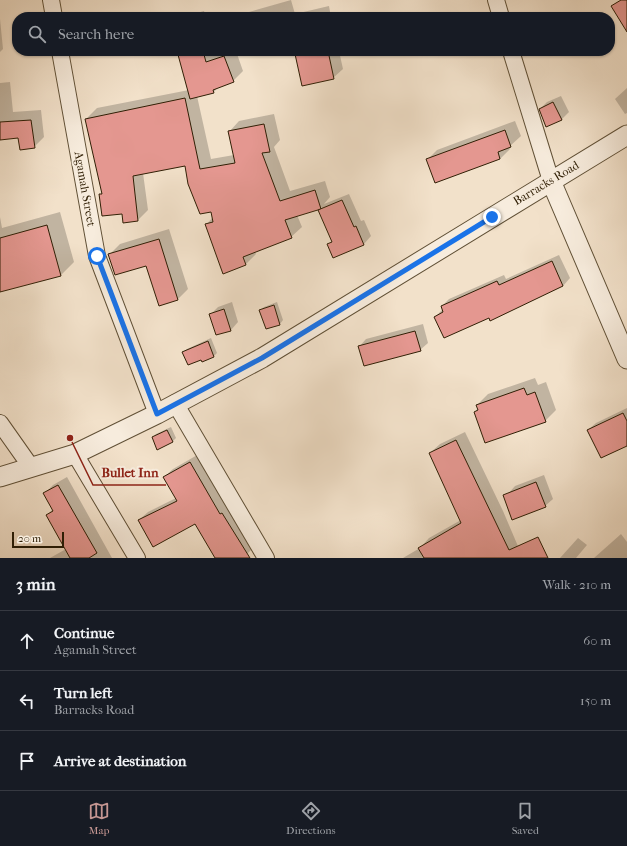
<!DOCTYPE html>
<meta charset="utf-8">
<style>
:root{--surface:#171b24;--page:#242831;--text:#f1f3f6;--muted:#9ea1a6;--line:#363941;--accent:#c59692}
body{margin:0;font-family:"IM FELL French Canon",serif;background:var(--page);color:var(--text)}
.scale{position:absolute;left:12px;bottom:10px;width:52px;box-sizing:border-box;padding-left:4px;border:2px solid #301f05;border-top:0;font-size:11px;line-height:14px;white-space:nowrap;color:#301f05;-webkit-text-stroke:3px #f7ecdd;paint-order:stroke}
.stop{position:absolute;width:12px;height:12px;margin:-9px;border:3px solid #1a73e8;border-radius:50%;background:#fff}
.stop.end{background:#1a73e8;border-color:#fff;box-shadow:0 1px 4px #0008}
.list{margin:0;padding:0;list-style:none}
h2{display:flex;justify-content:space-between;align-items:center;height:52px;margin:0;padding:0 16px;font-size:17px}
h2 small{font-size:13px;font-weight:400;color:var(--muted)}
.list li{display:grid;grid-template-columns:26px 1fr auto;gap:12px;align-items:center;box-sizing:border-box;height:60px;padding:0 16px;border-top:1px solid var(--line)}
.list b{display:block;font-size:15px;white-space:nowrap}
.list p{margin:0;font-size:13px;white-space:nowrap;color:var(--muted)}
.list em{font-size:13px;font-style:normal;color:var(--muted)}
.icon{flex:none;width:22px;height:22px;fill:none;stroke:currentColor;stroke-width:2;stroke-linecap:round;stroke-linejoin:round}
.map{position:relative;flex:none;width:627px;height:558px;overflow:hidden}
.search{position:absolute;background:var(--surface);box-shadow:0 1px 3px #0004;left:12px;right:12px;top:12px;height:44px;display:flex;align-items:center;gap:10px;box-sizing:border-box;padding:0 14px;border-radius:16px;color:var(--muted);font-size:15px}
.sheet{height:232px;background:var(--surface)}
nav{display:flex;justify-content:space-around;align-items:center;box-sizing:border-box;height:56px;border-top:1px solid var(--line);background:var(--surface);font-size:11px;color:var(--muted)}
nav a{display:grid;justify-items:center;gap:2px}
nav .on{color:var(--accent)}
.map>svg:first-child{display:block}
.shadow{fill:#0003}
.building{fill:#e49790;stroke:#301f05}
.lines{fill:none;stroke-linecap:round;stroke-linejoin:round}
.minor-casing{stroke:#605036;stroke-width:18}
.tertiary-casing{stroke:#605036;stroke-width:21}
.minor{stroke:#f7ecdd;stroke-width:16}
.tertiary{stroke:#f7ecdd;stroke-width:19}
.route{stroke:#1a73e8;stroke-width:5}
.labels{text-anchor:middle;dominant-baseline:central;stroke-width:4;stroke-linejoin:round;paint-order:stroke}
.street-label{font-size:12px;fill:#301f05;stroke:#f7ecdd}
.leader{fill:none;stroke:#8f2418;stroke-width:1.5}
.callout-dot{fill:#8f2418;stroke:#f7ecdd;stroke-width:1.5}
.callout-label{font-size:13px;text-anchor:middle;font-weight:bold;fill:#8f2418;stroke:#f7ecdd;stroke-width:4;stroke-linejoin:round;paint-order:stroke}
</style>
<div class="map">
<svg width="627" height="558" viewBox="0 0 627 558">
<rect width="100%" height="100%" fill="#f2e1ca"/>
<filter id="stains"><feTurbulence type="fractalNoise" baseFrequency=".005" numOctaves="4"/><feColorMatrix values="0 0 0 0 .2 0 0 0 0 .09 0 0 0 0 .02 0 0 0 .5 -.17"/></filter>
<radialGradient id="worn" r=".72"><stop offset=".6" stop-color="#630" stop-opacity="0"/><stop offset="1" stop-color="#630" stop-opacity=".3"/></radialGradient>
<g class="shadow">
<polygon points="291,0 295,14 329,6 331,17 244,17 249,12"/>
<polygon points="204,11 206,17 181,17 182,17"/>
<polygon points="0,19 3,49 0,52"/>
<polygon points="178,51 215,51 216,53 221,51 236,51 243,71 233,81 219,86 214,92 197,96 211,159 234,155 229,132 239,121 274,114 280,140 274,147 290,191 325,181 330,197 324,204 349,194 361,221 364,220 371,236 364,244 333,257 328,245 332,241 319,210 322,207 297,215 302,227 291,237 255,252 256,254 246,264 206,225 213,217 212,211 186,164 143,173 148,210 138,220 123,213 100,195 103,192 86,119 97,108 189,90"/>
<polygon points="295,51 339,51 343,69 333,78 303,85"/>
<polygon points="10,82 13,112 41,110 44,137 34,147 19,137 0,139 0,83"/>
<polygon points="627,88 627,113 625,114 615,99"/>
<polygon points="561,96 569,112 561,120 540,109 547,102"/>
<polygon points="515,121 521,136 509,147 510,149 500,159 427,160 437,150"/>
<polygon points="60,212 74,262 61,275 0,291 0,217 2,228"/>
<polygon points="169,229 188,289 178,299 147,264 109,255 120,244"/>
<polygon points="559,255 570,278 563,286 491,320 489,317 435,317 443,309 442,306 449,299 504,275 506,279"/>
<polygon points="232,302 238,322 231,330 217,334 211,314 218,307"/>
<polygon points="277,302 283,320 280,324 266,328 260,310 264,307"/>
<polygon points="423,324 428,343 420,350 359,347 366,339"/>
<polygon points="211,338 217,353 214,356 202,361 202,359 183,352 187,349"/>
<polygon points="535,378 538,385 546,382 556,410 545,421 475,412 478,408 477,405 488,394"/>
<polygon points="627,408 627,444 588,430 596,423"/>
<polygon points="171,427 176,438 172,442 153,437 156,434"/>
<polygon points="465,432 503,511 523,558 403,558 420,548 429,538 461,520 430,453 440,444"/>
<polygon points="199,454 256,545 247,554 240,558 223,558 195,523 139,520 148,512 176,498 164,477 173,469"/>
<polygon points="544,475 553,499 545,506 508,494 515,486"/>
<polygon points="67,477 112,558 50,558 66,549 47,515 53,509 44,494 53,485"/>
<polygon points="621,534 627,542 627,558 594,558"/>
<polygon points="578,538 587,545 576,558 560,558"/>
</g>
<g class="building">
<polygon points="621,0 627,0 627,32 611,6"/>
<polygon points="177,51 203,51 206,62 224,56 234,82 213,90 214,93 190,99"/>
<polygon points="308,51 328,51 334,79 302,86 295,54"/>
<polygon points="185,98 200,169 235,163 228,131 264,124 270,152 262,153 280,201 315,190 321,209 285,220 292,238 243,257 246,265 223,274 205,224 213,222 211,212 200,214 188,184 185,166 133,176 138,221 123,223 122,214 102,216 99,194 102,194 85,119"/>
<polygon points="553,102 562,120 546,127 539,109"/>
<polygon points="31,120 35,148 20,150 18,138 0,140 0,122"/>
<polygon points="505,130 511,147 498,152 500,159 435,183 426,159"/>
<polygon points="342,200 354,227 356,226 364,245 333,258 327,244 332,242 318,210"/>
<polygon points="47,225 61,276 0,292 0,238"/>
<polygon points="159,239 178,300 159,306 146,266 115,275 108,254"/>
<polygon points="552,261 563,286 490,321 489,318 444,338 434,317 443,312 441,306 497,281 499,285"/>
<polygon points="274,305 280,325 266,329 259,310"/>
<polygon points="224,309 231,331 216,335 209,314"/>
<polygon points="415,331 421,351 364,366 358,346"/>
<polygon points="208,341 214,357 202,362 201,360 188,365 182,352"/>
<polygon points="524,388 527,395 535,392 546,422 485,443 474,412 478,410 476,405"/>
<polygon points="623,413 627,421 627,446 601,458 587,430"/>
<polygon points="167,430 173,442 157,450 152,437"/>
<polygon points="456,440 509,550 538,537 548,558 424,558 418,548 461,523 429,453"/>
<polygon points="190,462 220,514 222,513 250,558 215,558 195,524 153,547 138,520 177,501 163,477"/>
<polygon points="536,482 546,507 512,520 503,495"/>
<polygon points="58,485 97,553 89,558 70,558 46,515 53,511 43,493"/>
</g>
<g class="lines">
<g class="minor-casing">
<g id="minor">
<polyline points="51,0 54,17"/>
<polyline points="496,0 501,17"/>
<polyline points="60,51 97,256 157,414"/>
<polyline points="511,51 551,181"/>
<polyline points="175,403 266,558"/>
<polyline points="0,423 31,467"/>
<polyline points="75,454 137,558"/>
</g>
</g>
<g class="tertiary-casing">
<g id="tertiary">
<polyline points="551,181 627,359"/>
<polyline points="0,477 75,454 157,414 262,358 627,135"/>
</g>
</g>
<use href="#minor" class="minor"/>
<use href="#tertiary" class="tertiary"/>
</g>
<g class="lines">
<polyline class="route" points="97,256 157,414 262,358 492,217"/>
</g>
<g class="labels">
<g class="street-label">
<text transform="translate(546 183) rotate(-31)">Barracks Road</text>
<text transform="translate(85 189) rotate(80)">Agamah Street</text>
</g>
</g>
<path class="leader" d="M70 438L93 485H166"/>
<circle class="callout-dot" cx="70" cy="438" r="4"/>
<g class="callout-label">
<text x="130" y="477">Bullet Inn</text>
</g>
<rect width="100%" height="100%" filter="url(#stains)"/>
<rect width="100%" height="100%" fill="url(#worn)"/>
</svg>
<div class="scale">20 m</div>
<div class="stop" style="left:97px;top:256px"></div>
<div class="stop end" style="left:492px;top:217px"></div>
<div class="search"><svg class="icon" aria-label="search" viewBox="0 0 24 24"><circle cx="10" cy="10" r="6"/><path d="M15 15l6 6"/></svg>Search here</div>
</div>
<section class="sheet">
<h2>3 min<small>Walk · 210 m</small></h2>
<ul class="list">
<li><svg class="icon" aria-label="ahead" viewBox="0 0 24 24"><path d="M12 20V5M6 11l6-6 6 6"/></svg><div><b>Continue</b><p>Agamah Street</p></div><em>60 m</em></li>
<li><svg class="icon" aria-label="left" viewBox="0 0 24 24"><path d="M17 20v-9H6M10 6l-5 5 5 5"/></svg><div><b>Turn left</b><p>Barracks Road</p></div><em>150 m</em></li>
<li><svg class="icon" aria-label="arrive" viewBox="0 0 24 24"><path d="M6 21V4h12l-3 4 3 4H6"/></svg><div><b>Arrive at destination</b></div></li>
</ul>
</section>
<nav>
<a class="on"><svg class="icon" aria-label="map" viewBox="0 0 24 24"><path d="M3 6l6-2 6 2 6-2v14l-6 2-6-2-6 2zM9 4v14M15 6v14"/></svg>Map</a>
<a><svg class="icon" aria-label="directions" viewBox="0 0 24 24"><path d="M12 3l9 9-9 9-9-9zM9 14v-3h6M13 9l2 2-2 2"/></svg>Directions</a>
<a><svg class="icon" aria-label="saved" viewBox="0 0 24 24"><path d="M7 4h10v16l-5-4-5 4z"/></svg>Saved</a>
</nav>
